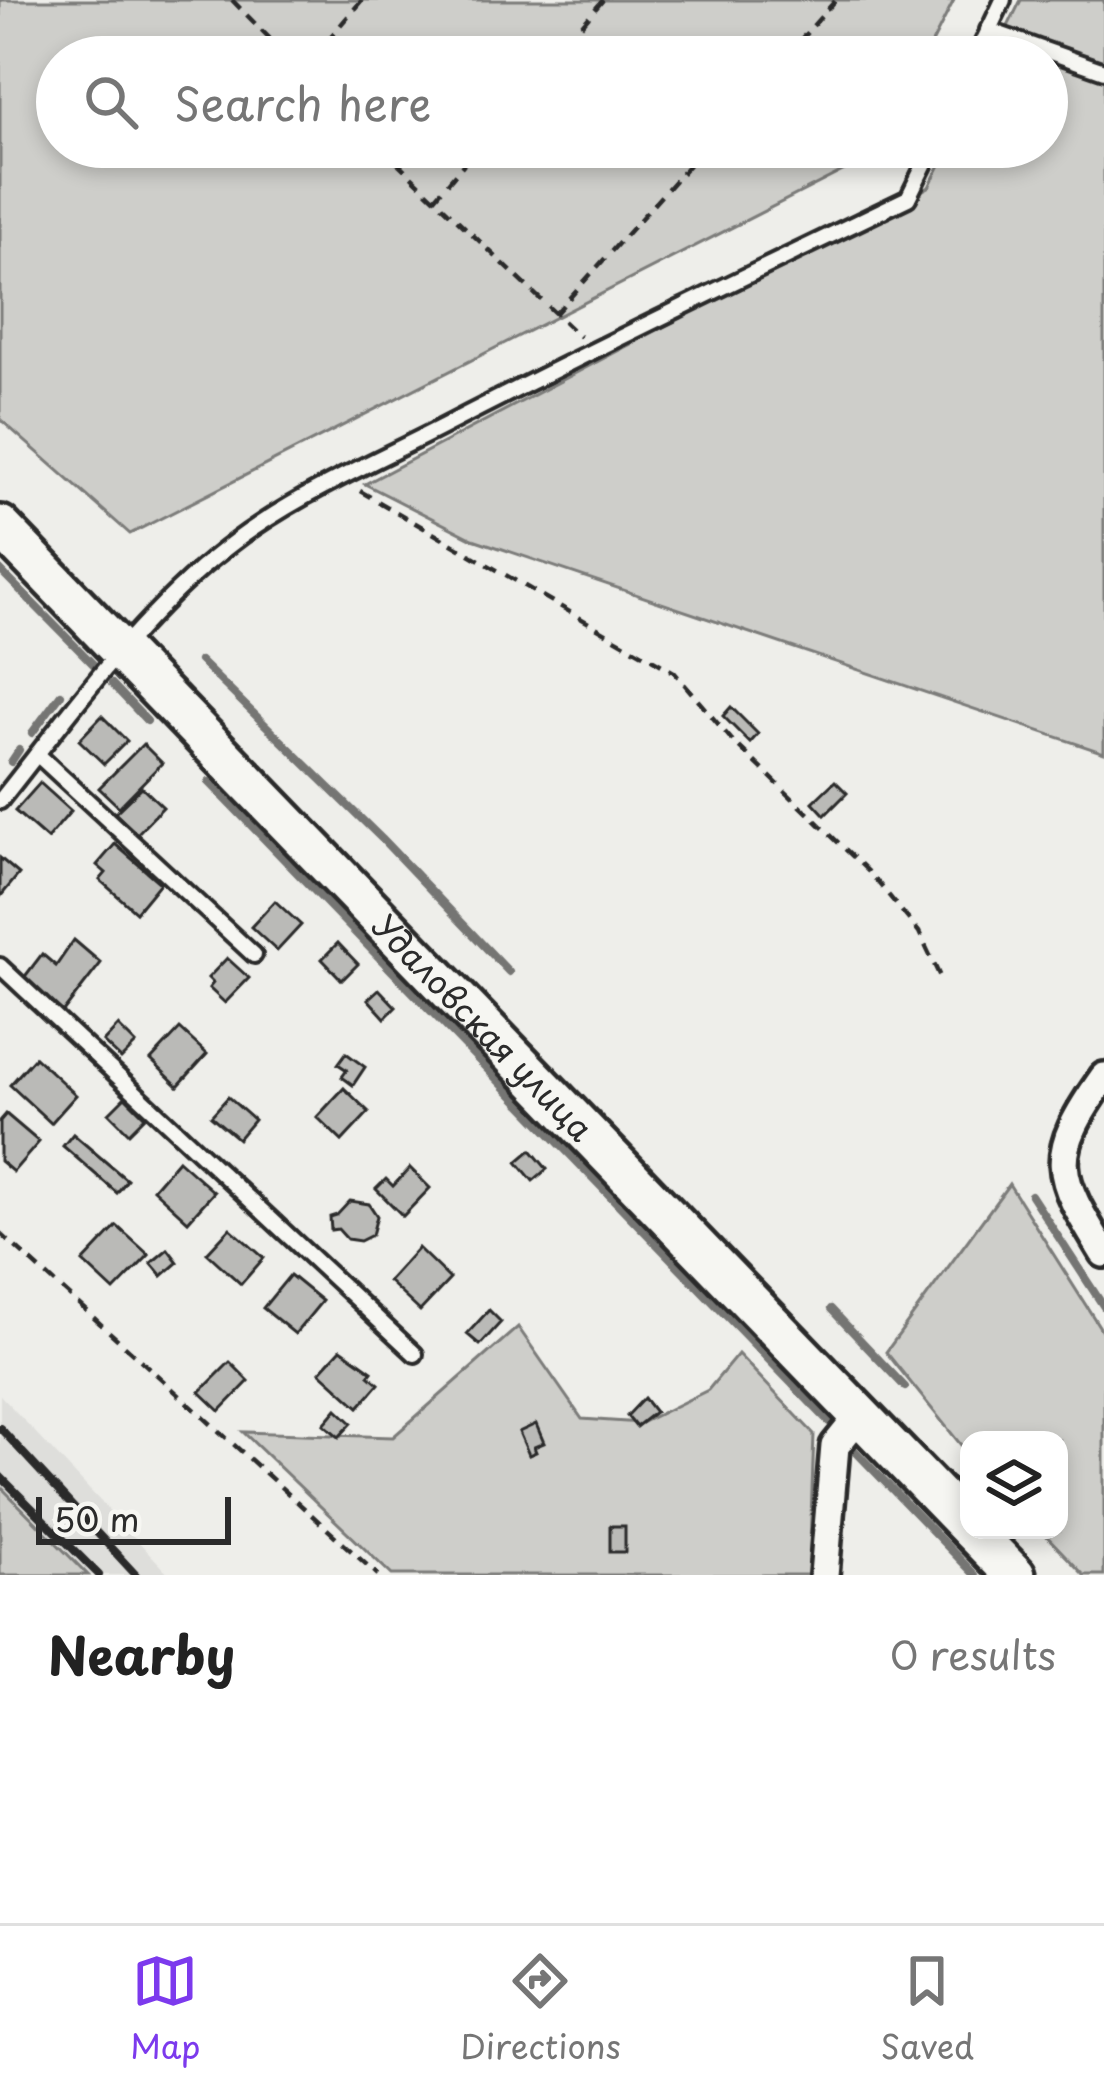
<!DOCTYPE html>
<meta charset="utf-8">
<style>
:root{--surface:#fff;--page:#f2f2f2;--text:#222;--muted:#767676;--line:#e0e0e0;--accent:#7c3aed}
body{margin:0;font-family:"Playpen Sans",sans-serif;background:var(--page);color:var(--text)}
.controls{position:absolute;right:36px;bottom:36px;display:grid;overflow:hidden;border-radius:24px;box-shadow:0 6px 18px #0003}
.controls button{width:108px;height:108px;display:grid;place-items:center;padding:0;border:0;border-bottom:3px solid var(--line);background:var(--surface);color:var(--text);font:60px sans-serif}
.scale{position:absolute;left:36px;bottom:30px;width:195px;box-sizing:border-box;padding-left:12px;border:6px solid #2b2b2b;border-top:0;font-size:33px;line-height:42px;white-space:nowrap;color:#2b2b2b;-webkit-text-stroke:9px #f6f6f2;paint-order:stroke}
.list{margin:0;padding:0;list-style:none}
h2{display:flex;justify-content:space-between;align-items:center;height:156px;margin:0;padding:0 48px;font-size:51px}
h2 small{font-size:39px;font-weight:400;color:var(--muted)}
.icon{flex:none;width:66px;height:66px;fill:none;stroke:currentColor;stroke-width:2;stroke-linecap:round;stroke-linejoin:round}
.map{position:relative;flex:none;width:1104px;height:1575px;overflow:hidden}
.search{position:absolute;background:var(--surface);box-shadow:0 6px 18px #0003;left:36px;right:36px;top:36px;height:132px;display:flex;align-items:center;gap:30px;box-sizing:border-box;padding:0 42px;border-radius:66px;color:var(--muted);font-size:45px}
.sheet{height:348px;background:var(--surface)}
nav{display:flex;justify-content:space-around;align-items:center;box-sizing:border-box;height:168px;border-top:3px solid var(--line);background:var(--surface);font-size:33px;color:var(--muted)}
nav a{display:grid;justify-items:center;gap:6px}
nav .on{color:var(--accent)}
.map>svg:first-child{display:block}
.built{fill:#dededb}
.green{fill:#cececa;stroke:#7c7c7a;stroke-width:3}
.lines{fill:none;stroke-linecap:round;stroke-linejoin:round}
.stream{stroke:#757573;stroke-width:8}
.building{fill:#babab7;stroke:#2b2b2b;stroke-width:3}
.service-casing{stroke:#2b2b2b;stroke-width:22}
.minor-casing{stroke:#2b2b2b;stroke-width:36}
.secondary-casing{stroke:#2b2b2b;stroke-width:48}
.path{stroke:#2b2b2b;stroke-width:4.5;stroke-dasharray:12 9;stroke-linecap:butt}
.service{stroke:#f6f6f2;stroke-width:14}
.minor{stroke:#f6f6f2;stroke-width:27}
.secondary{stroke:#f6f6f2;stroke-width:39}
.rail{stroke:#2b2b2b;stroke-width:8}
.labels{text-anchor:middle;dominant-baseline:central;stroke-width:9;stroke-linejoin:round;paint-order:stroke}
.street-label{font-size:33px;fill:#2b2b2b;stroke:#f6f6f2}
</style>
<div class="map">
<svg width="1104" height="1575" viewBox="0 0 1104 1575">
<rect width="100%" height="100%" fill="#eeeeea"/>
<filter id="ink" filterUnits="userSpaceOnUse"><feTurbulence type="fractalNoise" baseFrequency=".00833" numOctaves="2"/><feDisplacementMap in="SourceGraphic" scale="24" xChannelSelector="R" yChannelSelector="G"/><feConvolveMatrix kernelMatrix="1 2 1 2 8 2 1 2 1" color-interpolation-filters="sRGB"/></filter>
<g filter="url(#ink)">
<polygon class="built" points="0,1395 170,1575 72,1575 0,1502"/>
<g class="green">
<polygon points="0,0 954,0 925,57 57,57 57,147 881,147 878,153 130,534 0,419"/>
<polygon points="1021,0 1104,0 1104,753 473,539 365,484 929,187 949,147 1047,147 1047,57 993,57"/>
<polygon points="1009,1184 1104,1334 1104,1575 1084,1575 1041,1530 1059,1530 1059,1440 969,1440 969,1455 886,1352"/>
<polygon points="518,1327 582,1419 641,1423 708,1390 738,1354 814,1434 809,1575 392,1575 243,1432 393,1437"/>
<polygon points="0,1486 88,1575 0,1575"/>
</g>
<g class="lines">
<g class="stream">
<polyline points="0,570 97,668"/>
<polyline points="200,661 382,839 509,972"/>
<polyline points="112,684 147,721"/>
<polyline points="32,733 61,694"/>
<polyline points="11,762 19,750"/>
<polyline points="209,782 829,1422"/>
<polyline points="1031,1195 1104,1307"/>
<polyline points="831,1309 905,1387"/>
<polyline points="854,1450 975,1575"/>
</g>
</g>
<g class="building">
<polygon points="731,707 758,734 750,743 723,716"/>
<polygon points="102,716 127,741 104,764 79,740"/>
<polygon points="143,744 162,763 119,807 99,788"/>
<polygon points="835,781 847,793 825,815 813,802"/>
<polygon points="40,783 71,811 47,839 15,811"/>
<polygon points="142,787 163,807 137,834 115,813"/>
<polygon points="115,844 160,883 136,912 100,880 106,873 97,865"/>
<polygon points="0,858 19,874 0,897"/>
<polygon points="275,901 301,925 277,951 251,927"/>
<polygon points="74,940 101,963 63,1012 23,979 42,954 56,966"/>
<polygon points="338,943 358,964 342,980 322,959"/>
<polygon points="227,958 249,978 225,1003 209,988 213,983 208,978"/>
<polygon points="379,989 396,1007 385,1018 368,999"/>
<polygon points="118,1026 136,1044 121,1059 103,1042"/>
<polygon points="180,1029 207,1054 178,1086 151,1060"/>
<polygon points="346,1053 365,1067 353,1085 342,1077 347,1070 338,1064"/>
<polygon points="35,1057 76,1095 51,1123 10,1085"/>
<polygon points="344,1088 369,1112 342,1141 317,1117"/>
<polygon points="125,1097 145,1117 129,1133 109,1113"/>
<polygon points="228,1097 254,1120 238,1139 211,1116"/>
<polygon points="6,1114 39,1142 13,1172 0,1161 0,1121"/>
<polygon points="73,1134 127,1180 117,1193 63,1146"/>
<polygon points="531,1150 547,1169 533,1181 517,1162"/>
<polygon points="178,1160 214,1192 188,1221 153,1189"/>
<polygon points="410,1168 430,1188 403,1216 376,1189 386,1179 393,1186"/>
<polygon points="350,1201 369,1204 377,1216 372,1235 360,1241 347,1239 338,1229 331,1230 330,1217 337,1215"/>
<polygon points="117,1226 149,1255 114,1291 83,1262"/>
<polygon points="230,1228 264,1258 241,1284 207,1253"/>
<polygon points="418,1248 450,1279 420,1311 388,1281"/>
<polygon points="168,1249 178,1262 162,1276 151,1263"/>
<polygon points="290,1275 322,1301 295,1334 263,1308"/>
<polygon points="489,1310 501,1322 480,1345 467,1334"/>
<polygon points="341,1349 372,1371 369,1375 379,1384 359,1407 320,1372"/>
<polygon points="230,1362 249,1381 220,1411 200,1392"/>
<polygon points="644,1398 655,1412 636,1427 627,1416"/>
<polygon points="337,1409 352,1423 339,1437 324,1424"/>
<polygon points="536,1424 544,1443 534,1447 536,1452 529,1455 519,1432"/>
<rect x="610" y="1526" width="15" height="26"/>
</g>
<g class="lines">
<g class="service-casing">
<g id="service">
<polyline points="988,30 1104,71"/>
<polyline points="976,57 1003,0"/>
<polyline points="37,754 254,955"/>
<path d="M0,801C69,715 137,617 225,549C292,496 373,463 448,424C600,346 754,272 908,198L933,147"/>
<polyline points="0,966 415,1354"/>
</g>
</g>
<g class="minor-casing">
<g id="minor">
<path d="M1104,1077C1047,1157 1055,1173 1104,1253"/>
<polyline points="824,1575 835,1446 860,1415"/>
</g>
</g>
<g class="secondary-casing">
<g id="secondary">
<path id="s1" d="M0,526L969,1528"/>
<polyline points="971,1530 1015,1575"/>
</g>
</g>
<g class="path">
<polyline points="232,0 288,57"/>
<polyline points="313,57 362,0"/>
<polyline points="554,57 603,0"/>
<polyline points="785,57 836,0"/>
<polyline points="381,147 580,337"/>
<polyline points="434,199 478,147"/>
<polyline points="555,314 705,147"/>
<polyline points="360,491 674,672 731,739 871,874 919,932 941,979"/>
<polyline points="0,1233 378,1575"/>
</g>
<use href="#service" class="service"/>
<use href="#minor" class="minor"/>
<use href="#secondary" class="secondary"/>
<g class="rail">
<polyline points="0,1428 136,1575"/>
<polyline points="0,1476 99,1575"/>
</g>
</g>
</g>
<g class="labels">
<g class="street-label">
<text stroke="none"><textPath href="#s1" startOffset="696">Удаловская улица</textPath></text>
</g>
</g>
</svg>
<div class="controls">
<button><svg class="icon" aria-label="layers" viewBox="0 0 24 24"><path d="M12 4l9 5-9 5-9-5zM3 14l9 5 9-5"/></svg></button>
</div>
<div class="scale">50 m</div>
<div class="search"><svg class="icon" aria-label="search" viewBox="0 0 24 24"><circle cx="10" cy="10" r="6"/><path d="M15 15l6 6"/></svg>Search here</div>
</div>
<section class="sheet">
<h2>Nearby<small>0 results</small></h2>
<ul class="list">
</ul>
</section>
<nav>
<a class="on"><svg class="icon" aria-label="map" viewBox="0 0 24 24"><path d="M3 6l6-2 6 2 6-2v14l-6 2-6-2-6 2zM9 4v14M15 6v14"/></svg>Map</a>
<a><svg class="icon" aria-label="directions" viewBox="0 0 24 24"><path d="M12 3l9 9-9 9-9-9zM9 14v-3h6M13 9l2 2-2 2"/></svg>Directions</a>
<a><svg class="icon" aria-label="saved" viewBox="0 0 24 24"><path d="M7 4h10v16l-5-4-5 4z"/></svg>Saved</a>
</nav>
